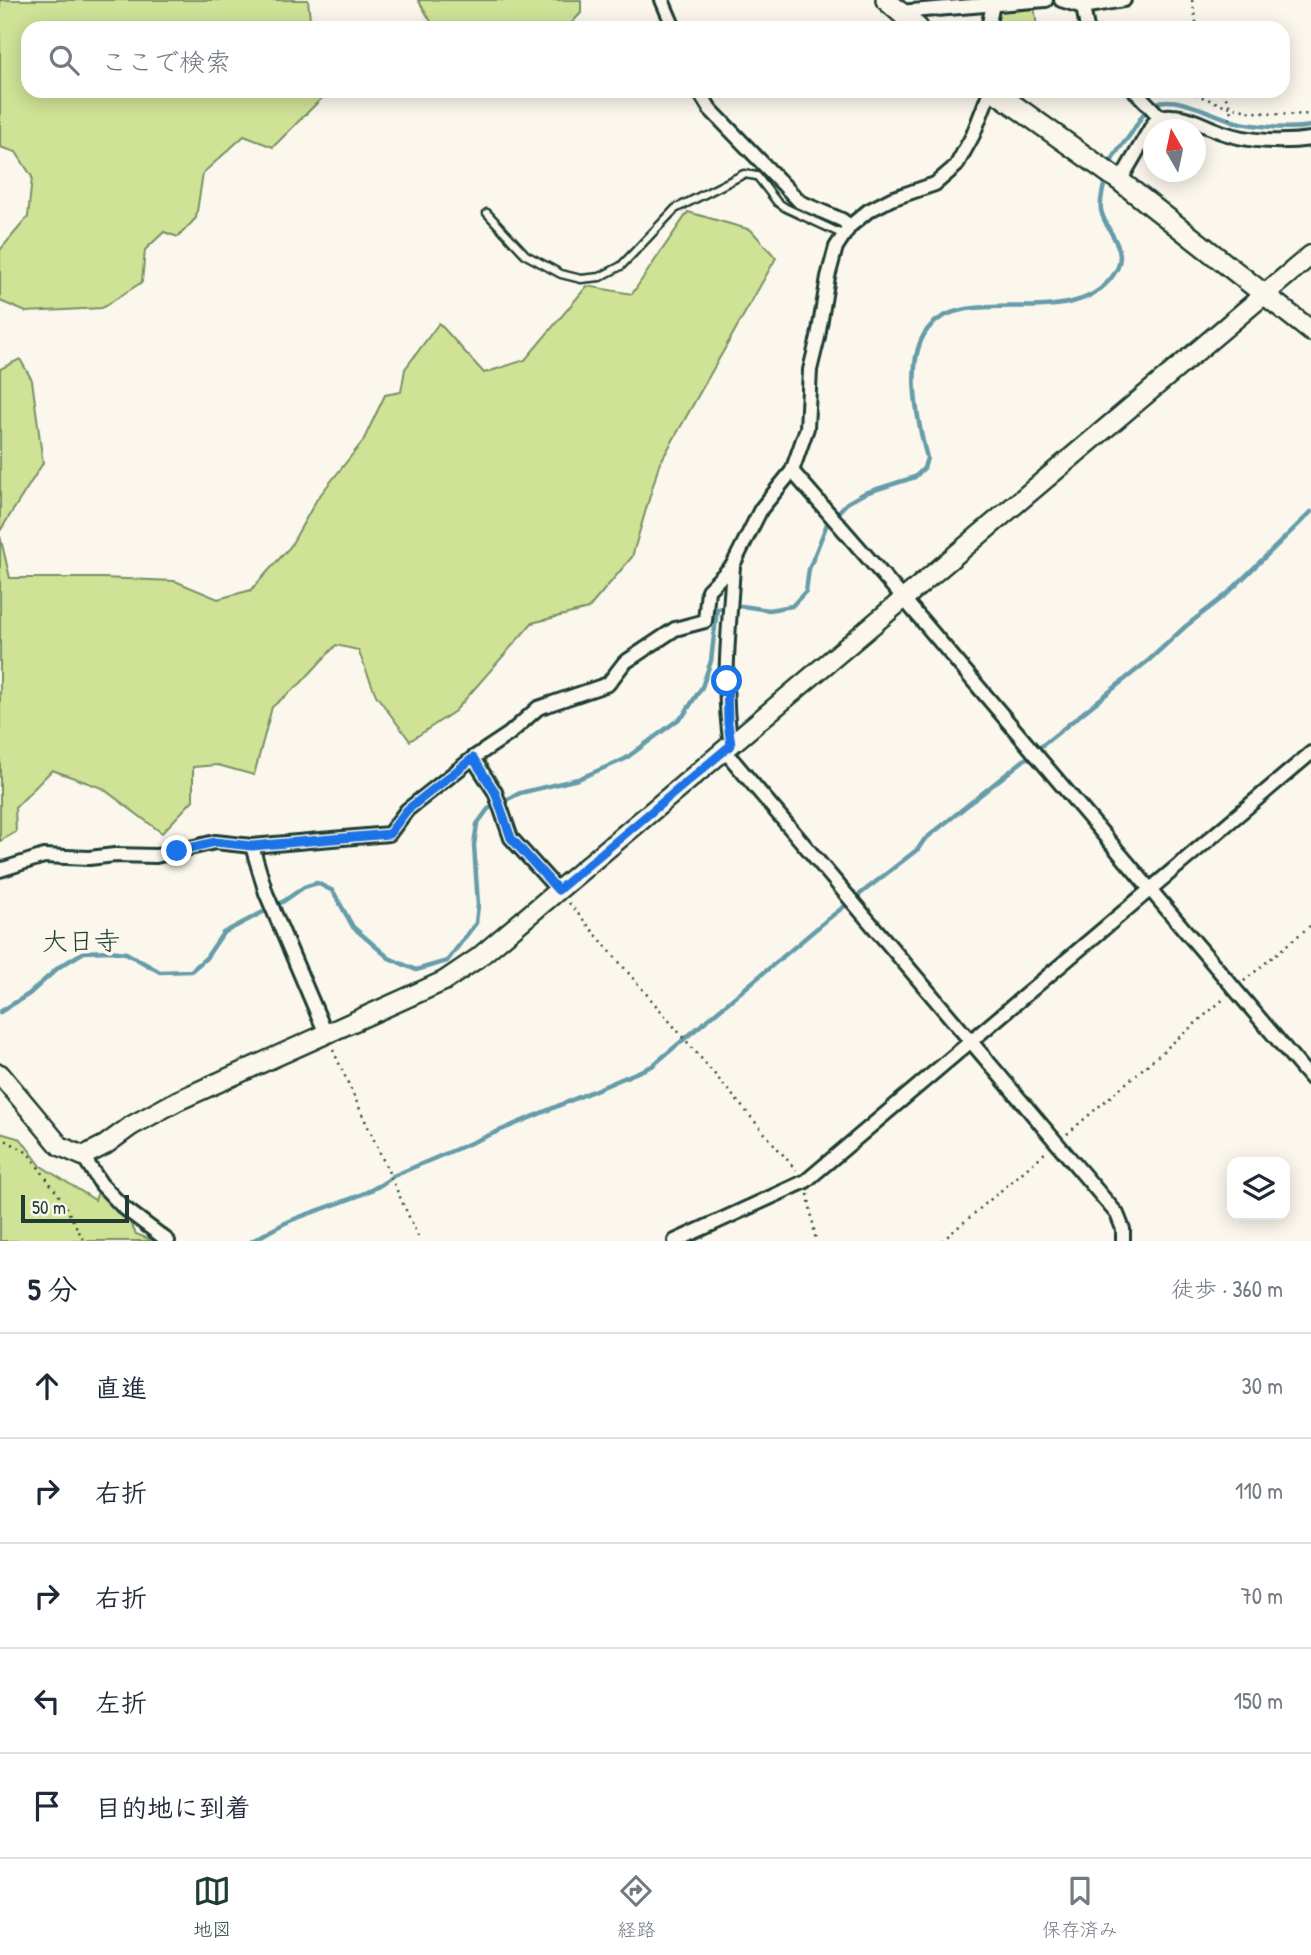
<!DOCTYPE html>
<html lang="ja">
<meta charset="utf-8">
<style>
:root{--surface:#fff;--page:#f6f6f7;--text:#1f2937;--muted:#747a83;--line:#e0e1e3;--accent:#1f3d34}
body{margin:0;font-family:"Patrick Hand","Klee One",sans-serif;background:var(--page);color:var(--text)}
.controls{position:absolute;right:21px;bottom:21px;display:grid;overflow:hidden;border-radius:14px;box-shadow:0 4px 18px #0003}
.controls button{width:63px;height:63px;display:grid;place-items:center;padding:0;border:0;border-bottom:2px solid var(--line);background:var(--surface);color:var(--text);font:35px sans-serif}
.compass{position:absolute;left:1143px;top:119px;width:63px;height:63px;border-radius:50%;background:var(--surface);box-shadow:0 4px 18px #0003;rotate:351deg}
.scale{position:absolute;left:21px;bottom:18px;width:108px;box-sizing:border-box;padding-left:7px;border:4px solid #1f3d34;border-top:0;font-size:19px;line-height:24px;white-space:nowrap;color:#1f3d34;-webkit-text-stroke:5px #fbf7ec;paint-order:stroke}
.stop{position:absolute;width:21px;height:21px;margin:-16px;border:5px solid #1a73e8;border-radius:50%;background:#fff}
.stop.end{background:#1a73e8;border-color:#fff;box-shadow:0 2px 7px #0008}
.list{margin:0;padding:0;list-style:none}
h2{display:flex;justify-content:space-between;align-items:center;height:91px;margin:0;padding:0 28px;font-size:30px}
h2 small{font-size:23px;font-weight:400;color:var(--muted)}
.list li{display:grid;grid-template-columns:46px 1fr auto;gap:21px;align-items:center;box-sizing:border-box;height:105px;padding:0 28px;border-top:2px solid var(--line)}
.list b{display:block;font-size:26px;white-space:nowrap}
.list em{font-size:23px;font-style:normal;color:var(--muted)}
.icon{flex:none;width:38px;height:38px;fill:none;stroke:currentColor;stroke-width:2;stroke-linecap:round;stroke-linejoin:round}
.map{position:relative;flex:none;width:1311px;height:1241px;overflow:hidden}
.search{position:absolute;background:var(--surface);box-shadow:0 4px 18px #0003;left:21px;right:21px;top:21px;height:77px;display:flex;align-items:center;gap:18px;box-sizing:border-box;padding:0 24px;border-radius:21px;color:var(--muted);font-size:26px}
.sheet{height:616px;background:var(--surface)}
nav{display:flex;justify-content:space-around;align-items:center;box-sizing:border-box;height:98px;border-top:2px solid var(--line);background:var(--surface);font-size:19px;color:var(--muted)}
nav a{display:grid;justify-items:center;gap:4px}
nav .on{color:var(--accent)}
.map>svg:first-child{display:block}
.green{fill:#cfe296;stroke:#779065;stroke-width:2}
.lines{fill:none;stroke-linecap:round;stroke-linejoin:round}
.stream{stroke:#669caa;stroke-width:4.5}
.lane-casing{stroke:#1f3d34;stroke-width:11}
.street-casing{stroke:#1f3d34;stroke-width:18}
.secondary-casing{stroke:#1f3d34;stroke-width:23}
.primary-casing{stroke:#1f3d34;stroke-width:24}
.path{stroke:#1f3d34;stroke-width:2.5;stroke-dasharray:2 5;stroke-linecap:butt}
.lane{stroke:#fbf7ec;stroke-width:6}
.street{stroke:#fbf7ec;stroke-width:12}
.secondary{stroke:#fbf7ec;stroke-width:18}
.primary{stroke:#fbf7ec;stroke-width:19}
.route{stroke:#1a73e8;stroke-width:9}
.labels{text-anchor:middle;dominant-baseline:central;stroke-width:7;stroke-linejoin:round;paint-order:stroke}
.quarter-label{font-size:26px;fill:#1f3d34;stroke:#fbf7ec}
</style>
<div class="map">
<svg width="1311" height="1241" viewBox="0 0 1311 1241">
<rect width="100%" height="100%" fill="#fbf7ec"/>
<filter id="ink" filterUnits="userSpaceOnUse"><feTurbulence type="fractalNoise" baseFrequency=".0143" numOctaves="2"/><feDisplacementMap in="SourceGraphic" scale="14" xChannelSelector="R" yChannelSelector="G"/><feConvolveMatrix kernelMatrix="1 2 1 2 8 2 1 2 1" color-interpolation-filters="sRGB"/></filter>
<g filter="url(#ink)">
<g class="green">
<polygon points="0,0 308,0 311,28 28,28 28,91 329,91 273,147 244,136 203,173 196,218 178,237 164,232 145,250 142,282 102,308 26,312 0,301 0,250 28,217 32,177 16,152 0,147"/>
<polygon points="418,0 581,0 581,13 567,28 435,28"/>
<polygon points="1034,4 1037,28 993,28 999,7"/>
<polygon points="688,212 751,230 776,258 659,465 632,557 588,609 532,623 455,711 410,741 376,695 358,650 336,645 301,683 272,707 254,775 218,765 193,767 193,800 162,833 102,788 52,770 15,808 16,832 0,841 0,536 10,578 102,578 175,581 218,599 251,590 290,547 317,499 363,441 385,395 401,392 405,369 439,323 484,373 525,360 587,286 632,294"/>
<polygon points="20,359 32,380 43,463 0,531 0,369"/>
<polygon points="0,1133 21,1139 41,1166 95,1200 101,1184 115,1209 125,1213 136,1234 154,1241 0,1241"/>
</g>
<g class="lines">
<g class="stream">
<path d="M1109,167C1113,154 1122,146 1130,135C1139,123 1142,110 1157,103C1176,94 1219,118 1240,123C1263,127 1289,130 1311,126"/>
<path d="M0,1012L29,994L59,967L84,952L110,951L126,953L160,972L191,971L206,958L223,933L284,901L304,887L317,883L333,891L353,927L389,958L416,970L447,961L476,923L478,905L474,845L477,824L488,809L520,793L578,779L625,759L683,716L702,687L711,661L717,609L742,606L769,610L792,606L806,591L809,569L827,524L847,503L865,493L915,477L924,468L927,458C862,212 1065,366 1117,269C1128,247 1105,231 1101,210C1100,200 1103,188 1106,179"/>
<path d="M252,1241C265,1234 278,1226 292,1220C320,1208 371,1196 393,1176L652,1066L828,919L918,849L924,840L1149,660L1186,626L1226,595L1311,512"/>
</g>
<g class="lane-casing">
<polyline id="lane" points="487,213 526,255 561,274 581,279 600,277 621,266 675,209 744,174 757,176 777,202 786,208 844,235"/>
</g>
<g class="street-casing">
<g id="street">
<polyline points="662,0 674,28"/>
<polyline points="1061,0 1083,7 1124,0"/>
<polyline points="1083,7 1087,28"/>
<polyline points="899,12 1046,0"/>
<polyline points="988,28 993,4"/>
<polyline points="699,91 710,109 800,202 842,220 850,226"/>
<polyline points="1135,91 1160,117"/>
<path d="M1120,181L1153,124C1159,118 1163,115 1172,116C1189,116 1208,128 1224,133C1250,142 1284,143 1311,139"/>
<polyline points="792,471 903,598 1311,1079"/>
<path d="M731,745C721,686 730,624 733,565"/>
<polyline points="724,750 1117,1214 1123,1229 1123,1241"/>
<polyline points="473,758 495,792 511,838 558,890"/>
<polyline points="252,846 266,893 326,1034"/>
<polyline points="0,870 44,856 89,858 115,855 156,856 215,842 252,846 389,834 407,810 473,758 509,734 538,708 608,684 624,663 675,629 705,621 708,590 733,565 761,509 792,471 807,428 810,370 818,337 828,277 836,247 850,226 868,211 891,199 935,184 956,166 973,135 990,91"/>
<polyline points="83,1156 101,1184 123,1207 168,1241"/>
<polyline points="675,1241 806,1181 1311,753"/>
</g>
</g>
<g class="secondary-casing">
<polyline id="secondary" points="0,1074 60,1146 83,1156 105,1145 131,1126 177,1101 444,981 478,958 1311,255"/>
</g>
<g class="primary-casing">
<g id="primary">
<polyline points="886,0 918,28"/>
<polyline points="994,91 1120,181 1311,331"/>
</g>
</g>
<g class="path">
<polyline points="1192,0 1197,28"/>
<path d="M1189,91C1230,111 1265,116 1311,114"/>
<polyline points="1223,91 1231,109 1229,121"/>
<polyline points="569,903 796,1170"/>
<polyline points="1244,981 1311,925"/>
<polyline points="333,1050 420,1241"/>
<polyline points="1067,1134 1226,997"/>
<polyline points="0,1137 28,1153 62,1200 84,1241"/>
<polyline points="808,1194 816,1241"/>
<polyline points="942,1241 1046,1152"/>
</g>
<use href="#lane" class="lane"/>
<use href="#street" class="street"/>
<use href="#secondary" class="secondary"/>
<use href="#primary" class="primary"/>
</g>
</g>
<g class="lines" filter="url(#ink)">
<polyline class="route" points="177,851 215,842 252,846 389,834 407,810 473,758 495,792 511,838 558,890 731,745 728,723 727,681"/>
</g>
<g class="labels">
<g class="quarter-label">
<text x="81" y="940">大日寺</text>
</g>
</g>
</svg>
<div class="controls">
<button><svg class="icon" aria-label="layers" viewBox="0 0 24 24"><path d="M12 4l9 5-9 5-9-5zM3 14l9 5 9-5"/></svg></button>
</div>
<svg class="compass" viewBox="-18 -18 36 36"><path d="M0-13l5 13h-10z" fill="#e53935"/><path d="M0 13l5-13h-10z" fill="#747a83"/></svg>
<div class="scale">50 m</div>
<div class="stop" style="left:727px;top:681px"></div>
<div class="stop end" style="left:177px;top:851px"></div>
<div class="search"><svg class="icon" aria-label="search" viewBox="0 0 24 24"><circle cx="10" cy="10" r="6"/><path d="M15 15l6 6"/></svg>ここで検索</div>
</div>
<section class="sheet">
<h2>5 分<small>徒歩 · 360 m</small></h2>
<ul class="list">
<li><svg class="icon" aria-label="ahead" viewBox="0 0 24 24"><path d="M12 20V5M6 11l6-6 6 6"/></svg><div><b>直進</b></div><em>30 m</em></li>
<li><svg class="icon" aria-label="right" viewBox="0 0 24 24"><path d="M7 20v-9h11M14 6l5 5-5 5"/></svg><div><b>右折</b></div><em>110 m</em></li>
<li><svg class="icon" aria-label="right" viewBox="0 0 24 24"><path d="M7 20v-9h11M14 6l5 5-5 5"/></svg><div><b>右折</b></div><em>70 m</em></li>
<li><svg class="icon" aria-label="left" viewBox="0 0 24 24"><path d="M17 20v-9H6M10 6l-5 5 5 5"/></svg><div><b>左折</b></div><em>150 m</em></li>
<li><svg class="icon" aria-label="arrive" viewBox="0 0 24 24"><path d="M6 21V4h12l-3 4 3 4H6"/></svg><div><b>目的地に到着</b></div></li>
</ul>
</section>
<nav>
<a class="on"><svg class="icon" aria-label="map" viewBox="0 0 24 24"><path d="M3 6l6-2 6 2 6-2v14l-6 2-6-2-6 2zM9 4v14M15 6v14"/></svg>地図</a>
<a><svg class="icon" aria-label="directions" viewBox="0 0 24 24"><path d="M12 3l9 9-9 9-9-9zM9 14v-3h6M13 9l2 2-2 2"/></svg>経路</a>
<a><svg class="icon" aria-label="saved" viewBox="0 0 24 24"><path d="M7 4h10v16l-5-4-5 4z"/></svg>保存済み</a>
</nav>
